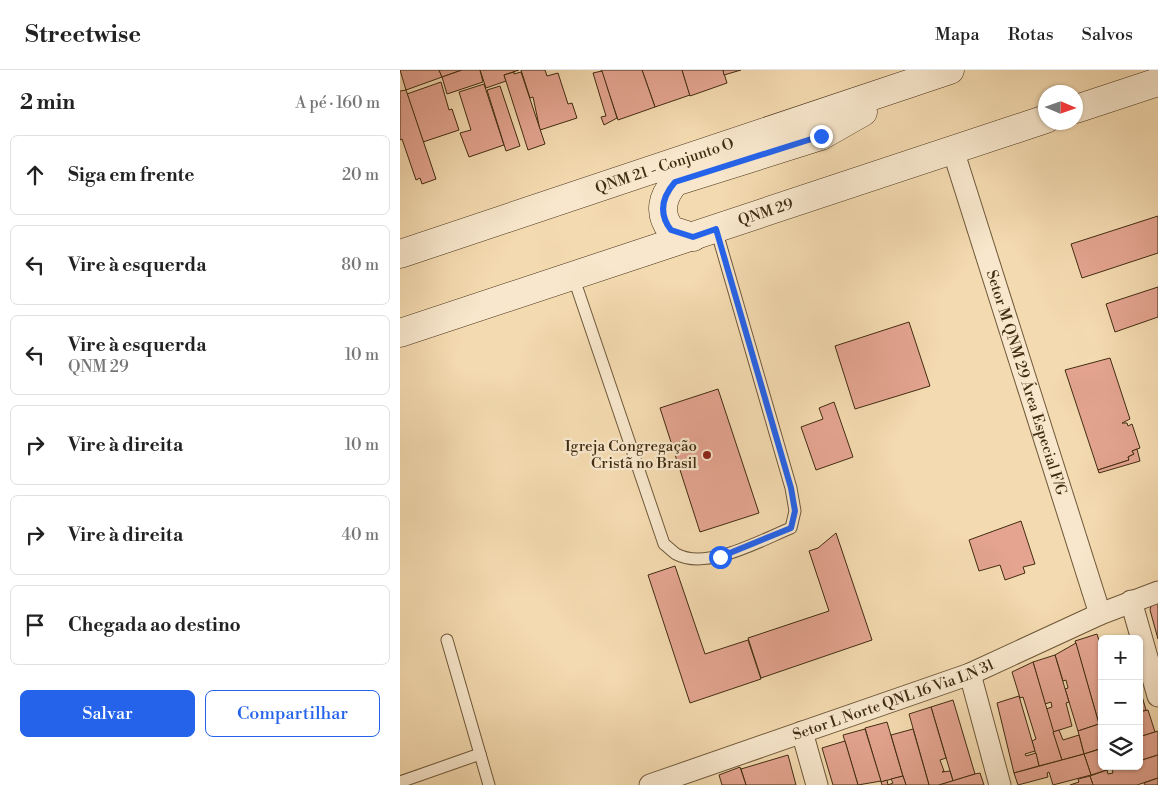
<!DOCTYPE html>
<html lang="pt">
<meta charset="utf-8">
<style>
:root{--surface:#fff;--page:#f2f2f2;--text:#222;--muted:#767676;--line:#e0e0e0;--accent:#2563eb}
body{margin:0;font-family:"Libre Bodoni",serif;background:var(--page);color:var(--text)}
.controls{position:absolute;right:15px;bottom:15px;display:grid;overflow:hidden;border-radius:8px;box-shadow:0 1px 4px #0004}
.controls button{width:45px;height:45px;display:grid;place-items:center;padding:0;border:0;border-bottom:1px solid var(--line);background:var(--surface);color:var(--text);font:25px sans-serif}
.compass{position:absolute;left:638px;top:15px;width:45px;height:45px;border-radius:50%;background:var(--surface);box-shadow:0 1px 4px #0004;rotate:92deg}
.stop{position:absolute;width:15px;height:15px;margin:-11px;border:4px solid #2563eb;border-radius:50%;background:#fff}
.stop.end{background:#2563eb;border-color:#fff;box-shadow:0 1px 5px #0008}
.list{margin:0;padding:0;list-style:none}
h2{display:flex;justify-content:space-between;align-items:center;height:65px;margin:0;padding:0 20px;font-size:21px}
h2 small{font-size:16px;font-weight:400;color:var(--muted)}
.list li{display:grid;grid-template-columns:32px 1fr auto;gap:15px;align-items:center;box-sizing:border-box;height:80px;margin:0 10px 10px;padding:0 10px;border:1px solid var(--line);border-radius:8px}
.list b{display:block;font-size:19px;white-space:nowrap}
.list p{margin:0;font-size:16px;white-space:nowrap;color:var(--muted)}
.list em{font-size:16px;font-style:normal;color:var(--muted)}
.actions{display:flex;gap:10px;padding:15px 20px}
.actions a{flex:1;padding:11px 0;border:1px solid var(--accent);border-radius:8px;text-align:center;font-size:18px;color:var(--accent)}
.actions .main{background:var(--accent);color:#fff}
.icon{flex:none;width:28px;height:28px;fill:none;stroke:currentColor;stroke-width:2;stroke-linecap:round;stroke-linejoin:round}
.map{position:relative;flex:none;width:758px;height:715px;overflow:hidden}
header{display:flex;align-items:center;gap:30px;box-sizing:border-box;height:70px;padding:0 25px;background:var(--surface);border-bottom:1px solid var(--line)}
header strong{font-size:24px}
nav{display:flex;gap:28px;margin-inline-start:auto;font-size:18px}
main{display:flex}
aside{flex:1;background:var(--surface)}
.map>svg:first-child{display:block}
.building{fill:#e4a490;stroke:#412c11}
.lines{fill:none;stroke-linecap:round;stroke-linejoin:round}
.lane-casing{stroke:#6e5839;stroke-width:13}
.street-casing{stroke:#6e5839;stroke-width:23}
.secondary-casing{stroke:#412c11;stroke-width:29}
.lane{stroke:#f8e7cc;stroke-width:11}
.street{stroke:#f8e7cc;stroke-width:21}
.secondary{stroke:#f8e7cc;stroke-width:28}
.route{stroke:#2563eb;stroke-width:6}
.poi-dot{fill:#8f2418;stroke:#f8e7cc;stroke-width:2}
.labels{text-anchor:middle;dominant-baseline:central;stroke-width:4.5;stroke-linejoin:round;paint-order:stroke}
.street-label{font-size:15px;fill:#412c11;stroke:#f8e7cc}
.poi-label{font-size:15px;fill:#412c11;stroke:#f8e7cc;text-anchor:end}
</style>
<header>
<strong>Streetwise</strong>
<nav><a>Mapa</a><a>Rotas</a><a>Salvos</a></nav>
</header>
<main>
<aside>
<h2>2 min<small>A pé · 160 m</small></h2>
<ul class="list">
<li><svg class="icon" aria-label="ahead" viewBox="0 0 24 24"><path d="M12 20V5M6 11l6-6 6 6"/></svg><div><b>Siga em frente</b></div><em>20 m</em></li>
<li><svg class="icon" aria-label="left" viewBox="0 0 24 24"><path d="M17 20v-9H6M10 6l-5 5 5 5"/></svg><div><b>Vire à esquerda</b></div><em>80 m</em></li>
<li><svg class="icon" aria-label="left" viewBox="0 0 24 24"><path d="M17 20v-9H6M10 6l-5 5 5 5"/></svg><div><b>Vire à esquerda</b><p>QNM 29</p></div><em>10 m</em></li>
<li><svg class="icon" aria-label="right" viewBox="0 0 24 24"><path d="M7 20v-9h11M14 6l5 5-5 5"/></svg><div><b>Vire à direita</b></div><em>10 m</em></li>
<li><svg class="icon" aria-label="right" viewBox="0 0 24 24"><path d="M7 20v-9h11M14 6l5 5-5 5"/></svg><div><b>Vire à direita</b></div><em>40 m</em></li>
<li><svg class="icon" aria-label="arrive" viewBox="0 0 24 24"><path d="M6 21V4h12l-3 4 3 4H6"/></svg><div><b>Chegada ao destino</b></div></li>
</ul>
<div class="actions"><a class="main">Salvar</a><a>Compartilhar</a></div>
</aside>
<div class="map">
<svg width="758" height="715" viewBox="0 0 758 715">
<rect width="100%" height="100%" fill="#f4dab0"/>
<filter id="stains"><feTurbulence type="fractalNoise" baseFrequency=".004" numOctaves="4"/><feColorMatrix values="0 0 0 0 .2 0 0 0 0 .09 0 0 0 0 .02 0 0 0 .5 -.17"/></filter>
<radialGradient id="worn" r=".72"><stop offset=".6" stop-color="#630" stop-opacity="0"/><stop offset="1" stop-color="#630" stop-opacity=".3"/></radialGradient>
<g class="building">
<polygon points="0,0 39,0 42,7 6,20"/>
<polygon points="39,0 62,0 42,7"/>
<polygon points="62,0 80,0 83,12 47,24 42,7"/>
<polygon points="80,0 119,0 104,5 106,11 86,18"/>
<polygon points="121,0 145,0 147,6 158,3 168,34 172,33 177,48 140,60 133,27 130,28"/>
<polygon points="242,0 282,0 290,25 255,37"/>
<polygon points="242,0 255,37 218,50 201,0"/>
<polygon points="282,0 323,0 327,13 290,26"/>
<polygon points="323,0 341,0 324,5"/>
<polygon points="202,1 217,48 204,55 201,47 206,46 193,3"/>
<polygon points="114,2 114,4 121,2 145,74 128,80 104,5"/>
<polygon points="41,12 49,40 52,39 59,60 23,72 7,24"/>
<polygon points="84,14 104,75 69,87 60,63 71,60 59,22"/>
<polygon points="100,16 120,76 106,81 87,20"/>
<polygon points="6,20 36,109 22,114 20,108 16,110 2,69 0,70 0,21"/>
<polygon points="758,146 758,183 682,208 671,174"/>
<polygon points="758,217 758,247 715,262 706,234"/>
<polygon points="509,252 530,316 455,339 435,276"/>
<polygon points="710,288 730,349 722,353 727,353 728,356 732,354 740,378 732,381 734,384 728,387 729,390 698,400 665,300"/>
<polygon points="318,319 359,443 300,462 260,338"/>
<polygon points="434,332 453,387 416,400 401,357 423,349 419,338"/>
<polygon points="737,379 740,391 699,403 698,400 729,390 728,387 734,384 732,381"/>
<polygon points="621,451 635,494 623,497 625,503 605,510 600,495 579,501 569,470"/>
<polygon points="436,463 472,570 361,608 348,568 429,541 409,481 418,478"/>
<polygon points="275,496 305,584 348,570 361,609 290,633 248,505"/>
<polygon points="758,531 758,569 750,540 751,536"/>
<polygon points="697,564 702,580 702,653 699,654 675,571"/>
<polygon points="676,573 699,654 678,661 665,619 668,618 666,610 663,611 655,585"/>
<polygon points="655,585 669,632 666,633 672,656 653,662 646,639 652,637 651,632 645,634 633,592"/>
<polygon points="633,592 662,690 639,696 632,671 636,669 623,627 620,628 612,602"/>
<polygon points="739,616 746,640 739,642"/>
<polygon points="619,626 635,681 625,684 626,686 636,683 639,696 614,703 597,633"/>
<polygon points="553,630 575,704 553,711 531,637"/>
<polygon points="531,637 546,688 540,690 544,701 542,702 550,701 553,711 539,715 529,715 509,644"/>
<polygon points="748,640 755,662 739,667 739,642"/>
<polygon points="487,652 503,706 481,712 465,658"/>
<polygon points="702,653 702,678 684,684 678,661"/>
<polygon points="465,659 481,711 458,715 443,665"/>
<polygon points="513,659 529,715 506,715 503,706 491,665"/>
<polygon points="659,660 663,670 679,665 684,684 662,690 653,662"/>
<polygon points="758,661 758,685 739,691 739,667"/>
<polygon points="445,671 458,715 433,715 422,678"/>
<polygon points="700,679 702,696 720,696 691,705 684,684"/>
<polygon points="684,684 691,705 653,715 649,702 647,703 648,707 618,715 614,703"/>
<polygon points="388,685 396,715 346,715 341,699"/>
<polygon points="758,685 758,708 737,715 693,715 690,706 707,700 708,704 713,703 712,699 720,696 739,696 739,691"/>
<polygon points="340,697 346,715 322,715 319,705"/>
<polygon points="580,703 584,715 539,715 575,704"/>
<polygon points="503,706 506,715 482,715 481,712 487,710 488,715 493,713 491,709"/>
<polygon points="690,706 693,715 670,715 679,712 678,709"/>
<polygon points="758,708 758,715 745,715 744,713"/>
</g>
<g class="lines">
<g class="lane-casing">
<g id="lane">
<path d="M173,206L264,474C268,477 272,481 276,484C307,501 361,470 391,458L395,441L391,418L316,159"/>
<polyline points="47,570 89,715"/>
<polyline points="0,712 80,684"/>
</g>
</g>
<g class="street-casing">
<g id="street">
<path id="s1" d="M553,80L700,544"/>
<polyline points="731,531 758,626"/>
<polyline points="570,604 600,715"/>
<polyline points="402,662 417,715"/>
<path id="s2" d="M250,715L570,604L700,544L758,522"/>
</g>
</g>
<g class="secondary-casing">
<g id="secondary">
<polyline points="676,39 758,12"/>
<path d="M293,167L271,160C258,143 262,127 275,112L421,66L463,42"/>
<path id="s3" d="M0,184L550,0"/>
<path id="s4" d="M0,263L646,49"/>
</g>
</g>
<use href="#lane" class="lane"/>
<use href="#street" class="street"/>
<use href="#secondary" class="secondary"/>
</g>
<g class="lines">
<path class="route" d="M320,487L391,458L395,441L391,418L316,159L293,167L271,160C258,143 262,127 275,112L421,66"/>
</g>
<circle class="poi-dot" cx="307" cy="385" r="5"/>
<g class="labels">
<g class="street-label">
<text stroke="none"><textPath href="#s3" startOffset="279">QNM 21 - Conjunto O</textPath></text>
<text stroke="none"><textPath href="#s4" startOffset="385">QNM 29</textPath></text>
<text stroke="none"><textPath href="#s1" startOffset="244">Setor M QNM 29 Área Especial F/G</textPath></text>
<text stroke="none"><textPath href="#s2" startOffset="258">Setor L Norte QNL 16 Via LN 31</textPath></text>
</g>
<g class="poi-label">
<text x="297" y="376">Igreja Congregação<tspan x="297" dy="17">Cristã no Brasil</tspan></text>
</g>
</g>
<rect width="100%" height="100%" filter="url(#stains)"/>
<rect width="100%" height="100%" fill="url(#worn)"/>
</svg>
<div class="controls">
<button>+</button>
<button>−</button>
<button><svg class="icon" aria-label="layers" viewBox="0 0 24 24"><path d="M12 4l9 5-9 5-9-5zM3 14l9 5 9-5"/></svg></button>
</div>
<svg class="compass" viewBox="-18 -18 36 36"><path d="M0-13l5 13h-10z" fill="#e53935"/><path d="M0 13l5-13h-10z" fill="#767676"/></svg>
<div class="stop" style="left:320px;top:487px"></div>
<div class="stop end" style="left:421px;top:66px"></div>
</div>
</main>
